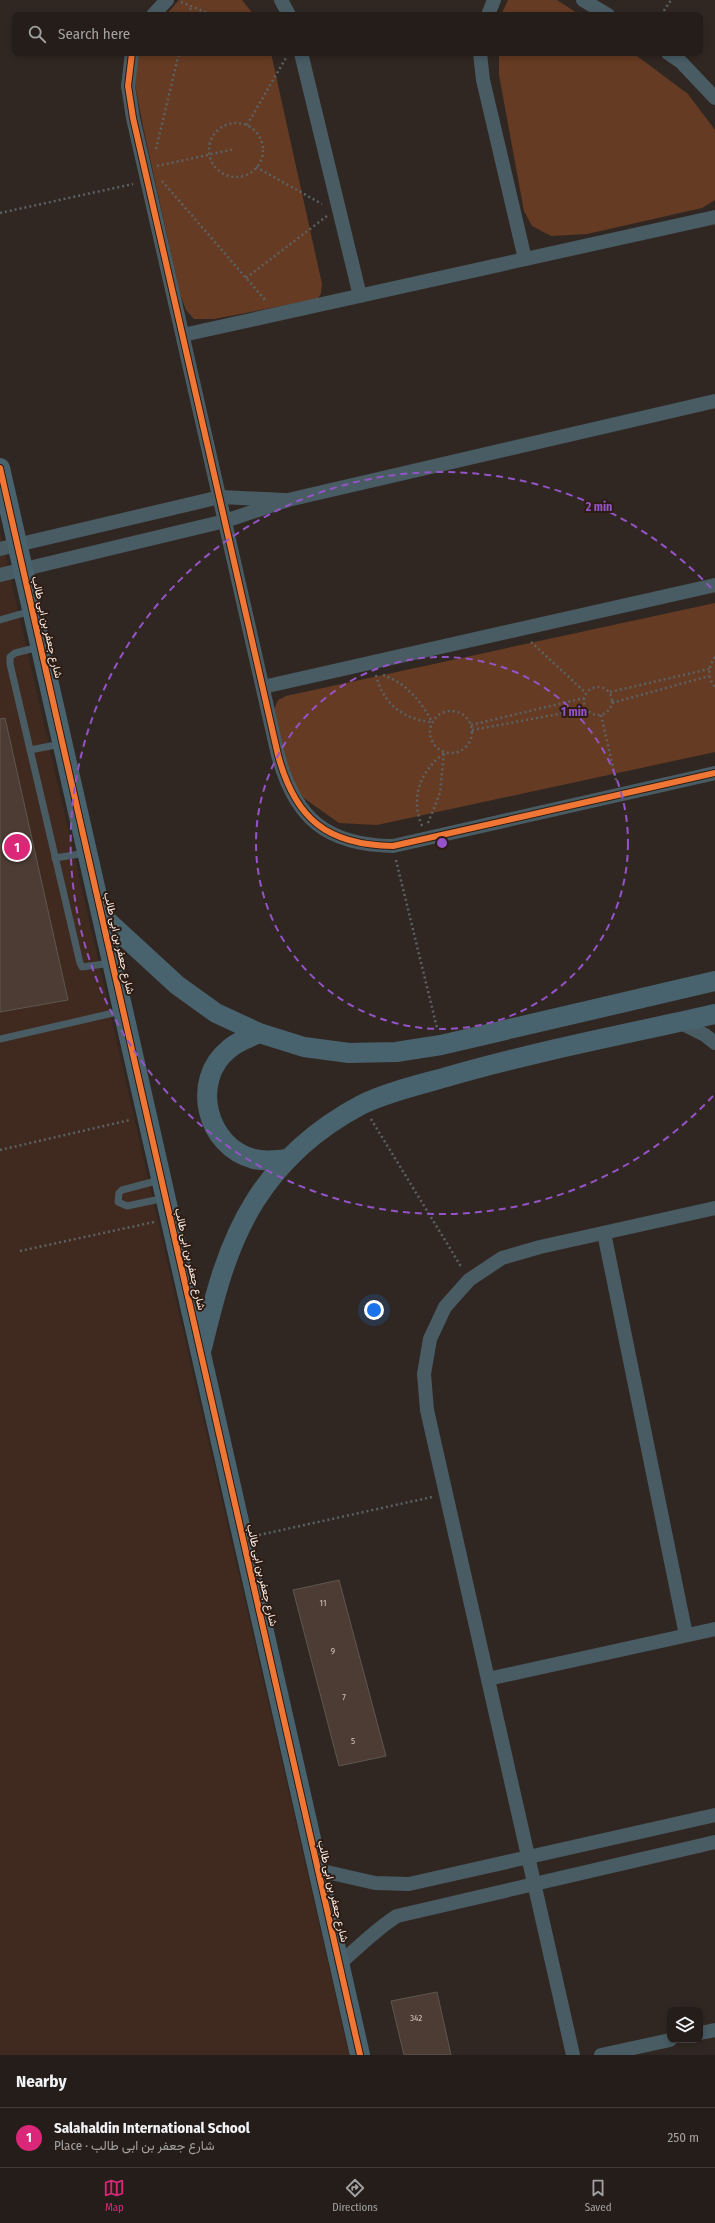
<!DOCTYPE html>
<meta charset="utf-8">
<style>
:root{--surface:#251d1a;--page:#2d2623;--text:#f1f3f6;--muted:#a3a2a2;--line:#423b39;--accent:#db2777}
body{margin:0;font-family:"Fira Sans Condensed",Vazirmatn,sans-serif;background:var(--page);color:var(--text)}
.controls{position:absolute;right:12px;bottom:12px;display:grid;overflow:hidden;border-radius:8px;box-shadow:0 2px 6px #0003}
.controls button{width:36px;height:36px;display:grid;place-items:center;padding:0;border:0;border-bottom:1px solid var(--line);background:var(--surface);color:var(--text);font:20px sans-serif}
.you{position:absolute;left:374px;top:1310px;width:14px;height:14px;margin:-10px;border:3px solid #fff;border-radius:50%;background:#1a73e8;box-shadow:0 0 0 6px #1a73e833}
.badge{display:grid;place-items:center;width:26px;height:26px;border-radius:50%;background:var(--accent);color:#fff;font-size:13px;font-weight:700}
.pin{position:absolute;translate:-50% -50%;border:2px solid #fff;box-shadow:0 1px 4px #0006}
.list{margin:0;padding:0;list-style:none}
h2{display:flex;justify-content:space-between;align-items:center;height:52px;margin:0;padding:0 16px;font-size:17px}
h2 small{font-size:13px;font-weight:400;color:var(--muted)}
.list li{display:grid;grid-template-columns:26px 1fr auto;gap:12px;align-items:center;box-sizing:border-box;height:60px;padding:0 16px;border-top:1px solid var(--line)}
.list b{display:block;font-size:15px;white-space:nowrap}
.list p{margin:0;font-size:13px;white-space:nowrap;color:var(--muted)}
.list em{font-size:13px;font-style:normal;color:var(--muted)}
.icon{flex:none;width:22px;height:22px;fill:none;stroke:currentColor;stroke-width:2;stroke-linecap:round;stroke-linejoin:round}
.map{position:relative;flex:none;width:715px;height:2055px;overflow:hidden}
.search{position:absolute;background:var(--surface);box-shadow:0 2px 6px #0003;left:12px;right:12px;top:12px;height:44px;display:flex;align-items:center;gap:10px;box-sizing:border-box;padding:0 14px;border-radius:8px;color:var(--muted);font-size:15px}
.sheet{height:112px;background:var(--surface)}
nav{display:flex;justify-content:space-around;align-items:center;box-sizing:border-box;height:56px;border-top:1px solid var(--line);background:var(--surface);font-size:11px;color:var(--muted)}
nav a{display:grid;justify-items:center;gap:2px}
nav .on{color:var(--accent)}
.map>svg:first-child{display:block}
.built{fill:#402a1f}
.green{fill:#663b23}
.building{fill:#4d3c34;stroke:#5e5651}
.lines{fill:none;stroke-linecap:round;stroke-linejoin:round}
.path{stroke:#5c6263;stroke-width:2.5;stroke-dasharray:2 3;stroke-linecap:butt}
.lane{stroke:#495c64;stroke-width:7}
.street{stroke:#495c64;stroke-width:14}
.secondary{stroke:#49636e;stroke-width:20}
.cycleway-casing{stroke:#2d1c13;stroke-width:8}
.cycleway{stroke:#f07635;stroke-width:6}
.ring{fill:none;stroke:#9553c8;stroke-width:2;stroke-dasharray:7 5}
.labels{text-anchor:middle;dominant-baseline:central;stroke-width:4;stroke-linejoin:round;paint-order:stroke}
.number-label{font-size:9px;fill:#d0c3bc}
.street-label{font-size:11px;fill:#fcf0ea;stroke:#2d1c13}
.centre{fill:#9553c8;stroke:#2d1c13;stroke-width:2}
.ring-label{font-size:12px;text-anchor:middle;font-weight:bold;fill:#9553c8;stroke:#2d1c13;stroke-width:4;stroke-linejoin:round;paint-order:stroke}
</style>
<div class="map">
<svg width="715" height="2055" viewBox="0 0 715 2055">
<rect width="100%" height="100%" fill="#312722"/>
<polygon class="built" points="0,531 7,563 349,2055 0,2055"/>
<g class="green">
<polygon points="179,0 242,0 254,15 166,15"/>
<polygon points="508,0 557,0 580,15 501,15"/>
<polygon points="140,53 271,53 322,284 321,293 318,299 214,319 194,319 186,310 180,294 144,131 135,85 134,66"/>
<polygon points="499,53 633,53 688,94 715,130 715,200 702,208 587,234 551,236 532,226 524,211 499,75"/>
<polygon points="715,603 715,752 377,825 339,823 298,794 285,765 273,712 278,700 286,696"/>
</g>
<g class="building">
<polygon points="5,718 68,1000 0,1012 0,719"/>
<polygon points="339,1580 386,1756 339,1766 293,1590"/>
<polygon points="437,1992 451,2055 404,2055 391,2001"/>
</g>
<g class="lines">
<g class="path">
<polyline points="181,2 212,15"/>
<polyline points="189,15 191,7"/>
<polyline points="661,15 671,0"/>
<circle cx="236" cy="150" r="27"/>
<polyline points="247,125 287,56"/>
<polyline points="156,149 179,53"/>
<polyline points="157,166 235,149"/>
<polyline points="256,167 322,204"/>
<polyline points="162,181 266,301"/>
<polyline points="0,213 133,184"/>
<polyline points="246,278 327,216"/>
<polyline points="531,642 586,693"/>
<path d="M715,657C708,668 707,677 715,687"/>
<path d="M376,675C383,704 403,719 431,722"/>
<path d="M383,675C406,683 421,701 432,722"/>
<circle cx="598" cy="701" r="14"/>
<polyline points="610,692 709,669"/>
<polyline points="612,703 709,676"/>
<circle cx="451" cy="732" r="21"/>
<polyline points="601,715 616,780"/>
<polyline points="471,725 584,698"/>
<polyline points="472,730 586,709"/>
<polyline points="428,823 440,793 444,753"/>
<path d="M422,826C410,797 420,772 444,753"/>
<polyline points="396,860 437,1028"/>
<polyline points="371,1119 462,1268"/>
<polyline points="0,1150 130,1120"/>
<polyline points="20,1251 154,1222"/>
<polyline points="259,1535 432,1497"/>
</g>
<g class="lane">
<polyline points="0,620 31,611"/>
<polyline points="39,647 15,653 10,657 10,664 80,963 82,967 111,963"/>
<polyline points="30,750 61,744"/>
<polyline points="55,858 86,853"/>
<polyline points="0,1039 122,1011"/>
<polyline points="160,1180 122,1190 119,1193 118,1202 127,1206 165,1198"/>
</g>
<g class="street">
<polyline points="281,0 289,15"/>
<polyline points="583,0 608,15"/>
<polyline points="153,15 167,0"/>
<polyline points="488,15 494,0"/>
<path d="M132,53L128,86L133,118L278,755C295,819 327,845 393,846L715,773"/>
<polyline points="301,53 360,296"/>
<polyline points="480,53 483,80 525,259"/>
<polyline points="668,53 681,62 715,98"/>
<polyline points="183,335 715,217"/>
<polyline points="0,549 220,497 284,500"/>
<polyline points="0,575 225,521 288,500 715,401"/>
<polyline points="263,687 715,585"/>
<polyline points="679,1022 705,1035 715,1043"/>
<polyline points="604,1233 686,1635"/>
<polyline points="488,1679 715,1629"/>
<polyline points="318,1870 375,1883 409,1884 715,1815"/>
<path d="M339,1964C358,1948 376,1929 397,1916L715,1842"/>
<polyline points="700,2033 715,2030"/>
<polyline points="573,2055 427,1410 424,1374 430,1339 445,1307 469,1280 502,1258 540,1247 715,1208"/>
<polyline points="601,2055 670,2040"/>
</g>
<g class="secondary">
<polyline points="0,468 360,2055"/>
<polyline points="102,916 177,985 216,1013 259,1033 304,1047 349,1053 396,1052 441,1045 715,981"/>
<path d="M259,1033C249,1038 238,1041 229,1049C190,1080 206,1147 254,1159C265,1162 276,1160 288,1159"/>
<path d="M202,1348C214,1298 227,1245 255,1201C281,1160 319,1127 361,1105C386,1092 423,1084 450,1076C537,1051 627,1034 715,1014"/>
</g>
<g class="cycleway-casing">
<g id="cycleway">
<path d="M132,53L128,86L133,118L278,755C295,819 327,845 393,846L715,773"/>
<polyline points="0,468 360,2055"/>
</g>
</g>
<use href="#cycleway" class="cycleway"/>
</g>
<g class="ring">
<circle cx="442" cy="843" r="186"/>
<path d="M713 1096A371 371 0 1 1 713 590"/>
</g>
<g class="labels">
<g class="number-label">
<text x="323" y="1603">11</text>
<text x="333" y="1651">9</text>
<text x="344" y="1697">7</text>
<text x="353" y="1741">5</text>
<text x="416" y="2018">342</text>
</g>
<g class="street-label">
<text transform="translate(47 627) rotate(77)">شارع جعفر بن ابى طالب</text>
<text transform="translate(119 943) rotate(77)">شارع جعفر بن ابى طالب</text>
<text transform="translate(190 1259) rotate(77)">شارع جعفر بن ابى طالب</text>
<text transform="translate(262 1575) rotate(77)">شارع جعفر بن ابى طالب</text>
<text transform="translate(333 1891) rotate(77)">شارع جعفر بن ابى طالب</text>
</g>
</g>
<circle cx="442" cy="843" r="6" class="centre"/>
<g class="ring-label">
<text x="599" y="511">2 min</text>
<text x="574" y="716">1 min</text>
</g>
</svg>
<div class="controls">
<button><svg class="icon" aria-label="layers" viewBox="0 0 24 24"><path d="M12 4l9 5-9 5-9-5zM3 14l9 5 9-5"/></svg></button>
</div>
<div class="you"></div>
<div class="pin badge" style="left:17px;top:847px">1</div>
<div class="search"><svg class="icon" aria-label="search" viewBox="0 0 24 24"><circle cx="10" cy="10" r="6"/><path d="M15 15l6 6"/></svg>Search here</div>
</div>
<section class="sheet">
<h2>Nearby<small></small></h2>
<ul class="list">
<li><span class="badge">1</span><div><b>Salahaldin International School</b><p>Place · شارع جعفر بن ابى طالب</p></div><em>250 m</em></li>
</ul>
</section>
<nav>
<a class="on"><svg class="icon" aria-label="map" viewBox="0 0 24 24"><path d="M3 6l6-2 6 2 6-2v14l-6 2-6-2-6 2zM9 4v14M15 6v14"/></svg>Map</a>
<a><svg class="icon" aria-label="directions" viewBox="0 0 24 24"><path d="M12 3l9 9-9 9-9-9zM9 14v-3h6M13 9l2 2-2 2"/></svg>Directions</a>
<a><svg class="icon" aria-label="saved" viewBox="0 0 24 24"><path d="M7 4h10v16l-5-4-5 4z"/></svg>Saved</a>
</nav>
